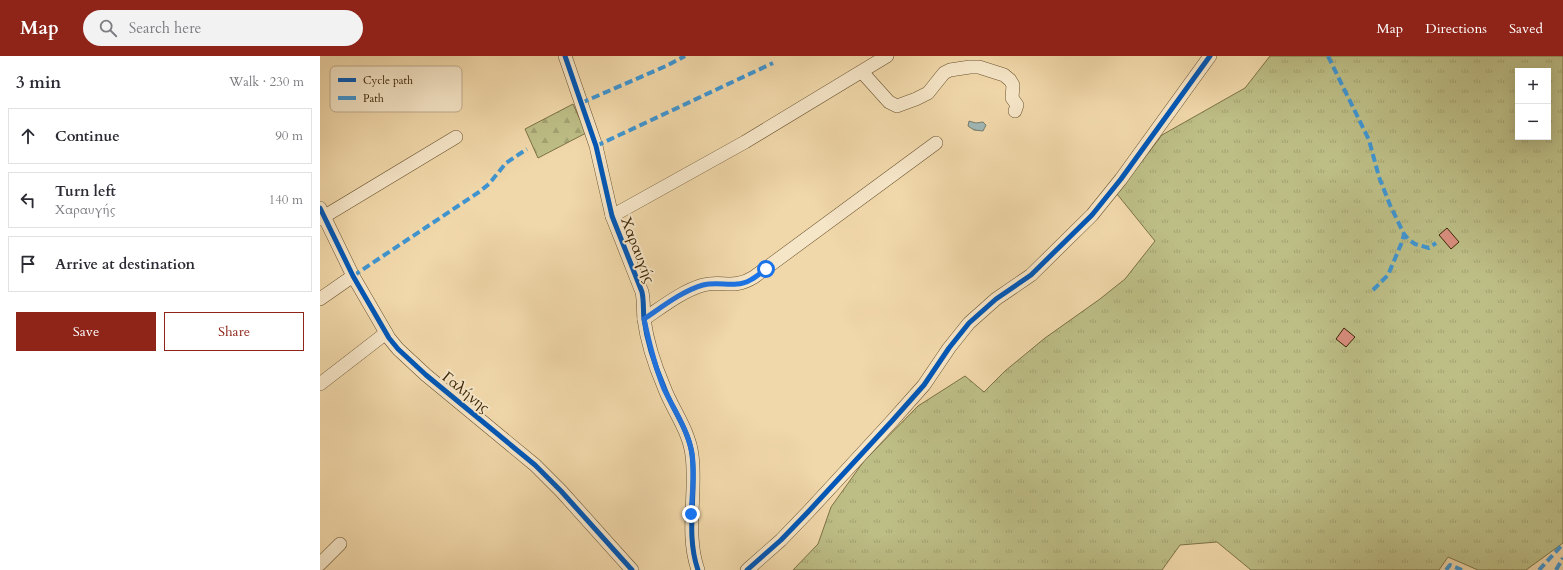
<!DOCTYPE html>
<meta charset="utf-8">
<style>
:root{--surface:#fff;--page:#f2f2f3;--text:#2b2b33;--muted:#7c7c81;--line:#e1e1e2;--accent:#8f2418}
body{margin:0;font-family:Cardo,serif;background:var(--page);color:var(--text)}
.controls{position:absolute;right:12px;top:12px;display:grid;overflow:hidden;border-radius:0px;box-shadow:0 4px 16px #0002}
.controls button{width:36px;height:36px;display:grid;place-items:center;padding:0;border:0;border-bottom:1px solid var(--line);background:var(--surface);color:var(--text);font:20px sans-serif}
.stop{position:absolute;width:12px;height:12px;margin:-9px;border:3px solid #1a73e8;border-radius:50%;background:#fff}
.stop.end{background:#1a73e8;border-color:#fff;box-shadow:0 1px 4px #0008}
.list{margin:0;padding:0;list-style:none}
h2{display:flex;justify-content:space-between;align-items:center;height:52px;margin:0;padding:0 16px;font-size:17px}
h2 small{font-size:13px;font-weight:400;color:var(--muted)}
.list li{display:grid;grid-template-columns:26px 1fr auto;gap:12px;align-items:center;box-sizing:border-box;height:56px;margin:0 8px 8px;padding:0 8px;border:1px solid var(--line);border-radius:0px}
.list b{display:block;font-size:15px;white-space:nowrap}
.list p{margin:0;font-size:13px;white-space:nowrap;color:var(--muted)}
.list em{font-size:13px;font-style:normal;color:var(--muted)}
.actions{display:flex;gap:8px;padding:12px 16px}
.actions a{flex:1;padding:9px 0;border:1px solid var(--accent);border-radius:0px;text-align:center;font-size:14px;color:var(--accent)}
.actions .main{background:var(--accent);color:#fff}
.icon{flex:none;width:22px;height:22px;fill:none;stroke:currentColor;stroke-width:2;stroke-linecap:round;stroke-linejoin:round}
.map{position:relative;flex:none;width:1243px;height:514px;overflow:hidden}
header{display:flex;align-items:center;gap:24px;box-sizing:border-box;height:56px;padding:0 20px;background:var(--accent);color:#fff}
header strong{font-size:19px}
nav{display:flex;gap:22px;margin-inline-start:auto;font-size:14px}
.search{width:280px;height:36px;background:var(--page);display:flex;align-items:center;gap:10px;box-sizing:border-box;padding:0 14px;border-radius:22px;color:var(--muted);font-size:15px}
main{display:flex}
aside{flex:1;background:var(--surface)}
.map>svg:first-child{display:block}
.grass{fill:url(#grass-tufts);stroke:#7c7245;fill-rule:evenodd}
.forest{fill:url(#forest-firs);stroke:#7c7245}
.water{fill:url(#water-ripples);stroke:#777d6e}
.building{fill:#da8e7f;stroke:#3c2504}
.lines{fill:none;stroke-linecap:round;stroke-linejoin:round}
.minor-casing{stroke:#69522e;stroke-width:14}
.minor{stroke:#f6e6c8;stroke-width:13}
.quiet{stroke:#3f95d1;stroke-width:4;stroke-dasharray:8 4;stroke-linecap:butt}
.cycleway-casing{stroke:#f6e6c8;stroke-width:8}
.cycleway{stroke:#0057b8;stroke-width:5}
.route{stroke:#1a73e8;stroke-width:5}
.labels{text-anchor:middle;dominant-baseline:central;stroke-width:4;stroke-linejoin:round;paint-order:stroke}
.street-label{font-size:15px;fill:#3c2504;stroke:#f6e6c8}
.key{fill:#f6e6c8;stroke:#beac8d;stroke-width:1}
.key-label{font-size:11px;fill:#3c2504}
</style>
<header>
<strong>Map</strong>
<div class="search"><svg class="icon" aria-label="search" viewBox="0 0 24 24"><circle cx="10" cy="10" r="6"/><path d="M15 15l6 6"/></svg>Search here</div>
<nav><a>Map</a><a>Directions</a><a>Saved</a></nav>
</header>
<main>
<aside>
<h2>3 min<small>Walk · 230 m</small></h2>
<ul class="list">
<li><svg class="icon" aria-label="ahead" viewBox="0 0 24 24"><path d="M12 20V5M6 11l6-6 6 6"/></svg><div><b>Continue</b></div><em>90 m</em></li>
<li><svg class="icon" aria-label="left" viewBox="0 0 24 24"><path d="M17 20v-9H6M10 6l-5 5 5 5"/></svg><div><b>Turn left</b><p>Χαραυγής</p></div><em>140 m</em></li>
<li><svg class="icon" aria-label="arrive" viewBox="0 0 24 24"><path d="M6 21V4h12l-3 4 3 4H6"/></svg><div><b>Arrive at destination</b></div></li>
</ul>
<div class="actions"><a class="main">Save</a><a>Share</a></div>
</aside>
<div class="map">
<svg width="1243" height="514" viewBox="0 0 1243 514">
<defs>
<pattern id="grass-tufts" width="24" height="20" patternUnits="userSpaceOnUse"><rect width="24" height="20" fill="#bdbe86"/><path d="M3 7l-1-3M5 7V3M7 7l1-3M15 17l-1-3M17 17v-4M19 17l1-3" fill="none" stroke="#a3a372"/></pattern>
<pattern id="forest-firs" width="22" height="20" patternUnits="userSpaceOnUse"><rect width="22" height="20" fill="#bdbe86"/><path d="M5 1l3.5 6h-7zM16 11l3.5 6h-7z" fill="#a3a372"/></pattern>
<pattern id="water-ripples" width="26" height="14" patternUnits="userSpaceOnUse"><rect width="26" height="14" fill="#9fb7b4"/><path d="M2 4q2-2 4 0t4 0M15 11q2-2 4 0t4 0" fill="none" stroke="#839590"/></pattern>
</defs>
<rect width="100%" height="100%" fill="#f1d8aa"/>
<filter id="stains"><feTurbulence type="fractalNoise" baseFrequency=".005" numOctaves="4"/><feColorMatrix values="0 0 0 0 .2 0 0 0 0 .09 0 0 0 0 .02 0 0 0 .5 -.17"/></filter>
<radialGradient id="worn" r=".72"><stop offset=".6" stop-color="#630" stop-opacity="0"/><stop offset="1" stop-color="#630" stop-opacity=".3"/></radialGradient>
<path class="grass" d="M950,0H1243V487L1206,514H1158L1128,501L1119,514H931L897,486L860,489L842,514H473L498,488L511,451L544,405L598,350L645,320L664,336L685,315L725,282L780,243L805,223L835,185L797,138L842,79L925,32ZM1198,15H1228V81H1198Z"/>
<polygon class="forest" points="253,48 266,77 218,102 205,73"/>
<polygon class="water" points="649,65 656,67 663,66 666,69 663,75 654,74 648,70"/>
<g class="building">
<polygon points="1127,172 1139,186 1131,193 1119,179"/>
<polygon points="1024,272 1035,281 1026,291 1016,283"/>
</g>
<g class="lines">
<g class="minor-casing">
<g id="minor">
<path d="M245,0L276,90L292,160L322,236C324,245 323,254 324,263C327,286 335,310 344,331C352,353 369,374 372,399C377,437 365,477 378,514"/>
<polyline points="542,16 569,46 577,50 596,43 608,37 624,17 630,14 650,11 659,11 684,19 690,24 693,29 692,42 697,49 695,55"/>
<polyline points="0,152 33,220 69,282 78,293 106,319 215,409 241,435 312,514"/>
<polyline points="292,160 425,86 567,0"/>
<polyline points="0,163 136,81"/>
<polyline points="0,243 33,220"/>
<path d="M324,263C342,251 362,235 383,229C403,224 413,234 434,221L616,87"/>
<polyline points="0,328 66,277"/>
<polyline points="0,508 20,488"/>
<polyline points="427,514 461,484 488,456 572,365 604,329 629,292 649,267 676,243 711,219 772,159 801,123 890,0"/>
</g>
</g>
<use href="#minor" class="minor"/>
<g class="quiet">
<polyline points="1008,0 1049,84 1059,121 1070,149 1084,178 1088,183 1095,188 1109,192 1116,187"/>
<polyline points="261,47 346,10 365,0"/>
<polyline points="276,90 453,7"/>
<polyline points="33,220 159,136 169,128 186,107 207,93"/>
<polyline points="1053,234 1068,219 1082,186 1084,178"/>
<polyline points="1126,514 1130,509 1142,514"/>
<polyline points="1219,514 1243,488"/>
<polyline points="1236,514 1243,502"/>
</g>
<g class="cycleway-casing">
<g id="cycleway">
<path d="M245,0L276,90L292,160L322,236C324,245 323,254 324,263C327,286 335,310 344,331C352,353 369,374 372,399C377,437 365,477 378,514"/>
<polyline points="0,152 33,220 69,282 78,293 106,319 215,409 241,435 312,514"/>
<polyline points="427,514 461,484 488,456 572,365 604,329 629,292 649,267 676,243 711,219 772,159 801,123 890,0"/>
</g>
</g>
<use href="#cycleway" class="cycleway"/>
</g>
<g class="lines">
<path class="route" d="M371,458C372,438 375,417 372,397C368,374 354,354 344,333C335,311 329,286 324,263C342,251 362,235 383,229C394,226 406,229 417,228C428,228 438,219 446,213"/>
</g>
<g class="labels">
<g class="street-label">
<text transform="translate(318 194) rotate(69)">Χαραυγής</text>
<text transform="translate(146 336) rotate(39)">Γαλήνης</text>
</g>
</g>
<rect x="10" y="10" width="132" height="46" rx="6" class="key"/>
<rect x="18" y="22" width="18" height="4" fill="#0057b8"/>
<rect x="18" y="40" width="18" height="4" fill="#3f95d1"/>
<g class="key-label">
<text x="43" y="28">Cycle path</text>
<text x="43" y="46">Path</text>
</g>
<rect width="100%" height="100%" filter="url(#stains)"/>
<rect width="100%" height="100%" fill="url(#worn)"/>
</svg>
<div class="controls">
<button>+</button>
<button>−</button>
</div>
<div class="stop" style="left:446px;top:213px"></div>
<div class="stop end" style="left:371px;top:458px"></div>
</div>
</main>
